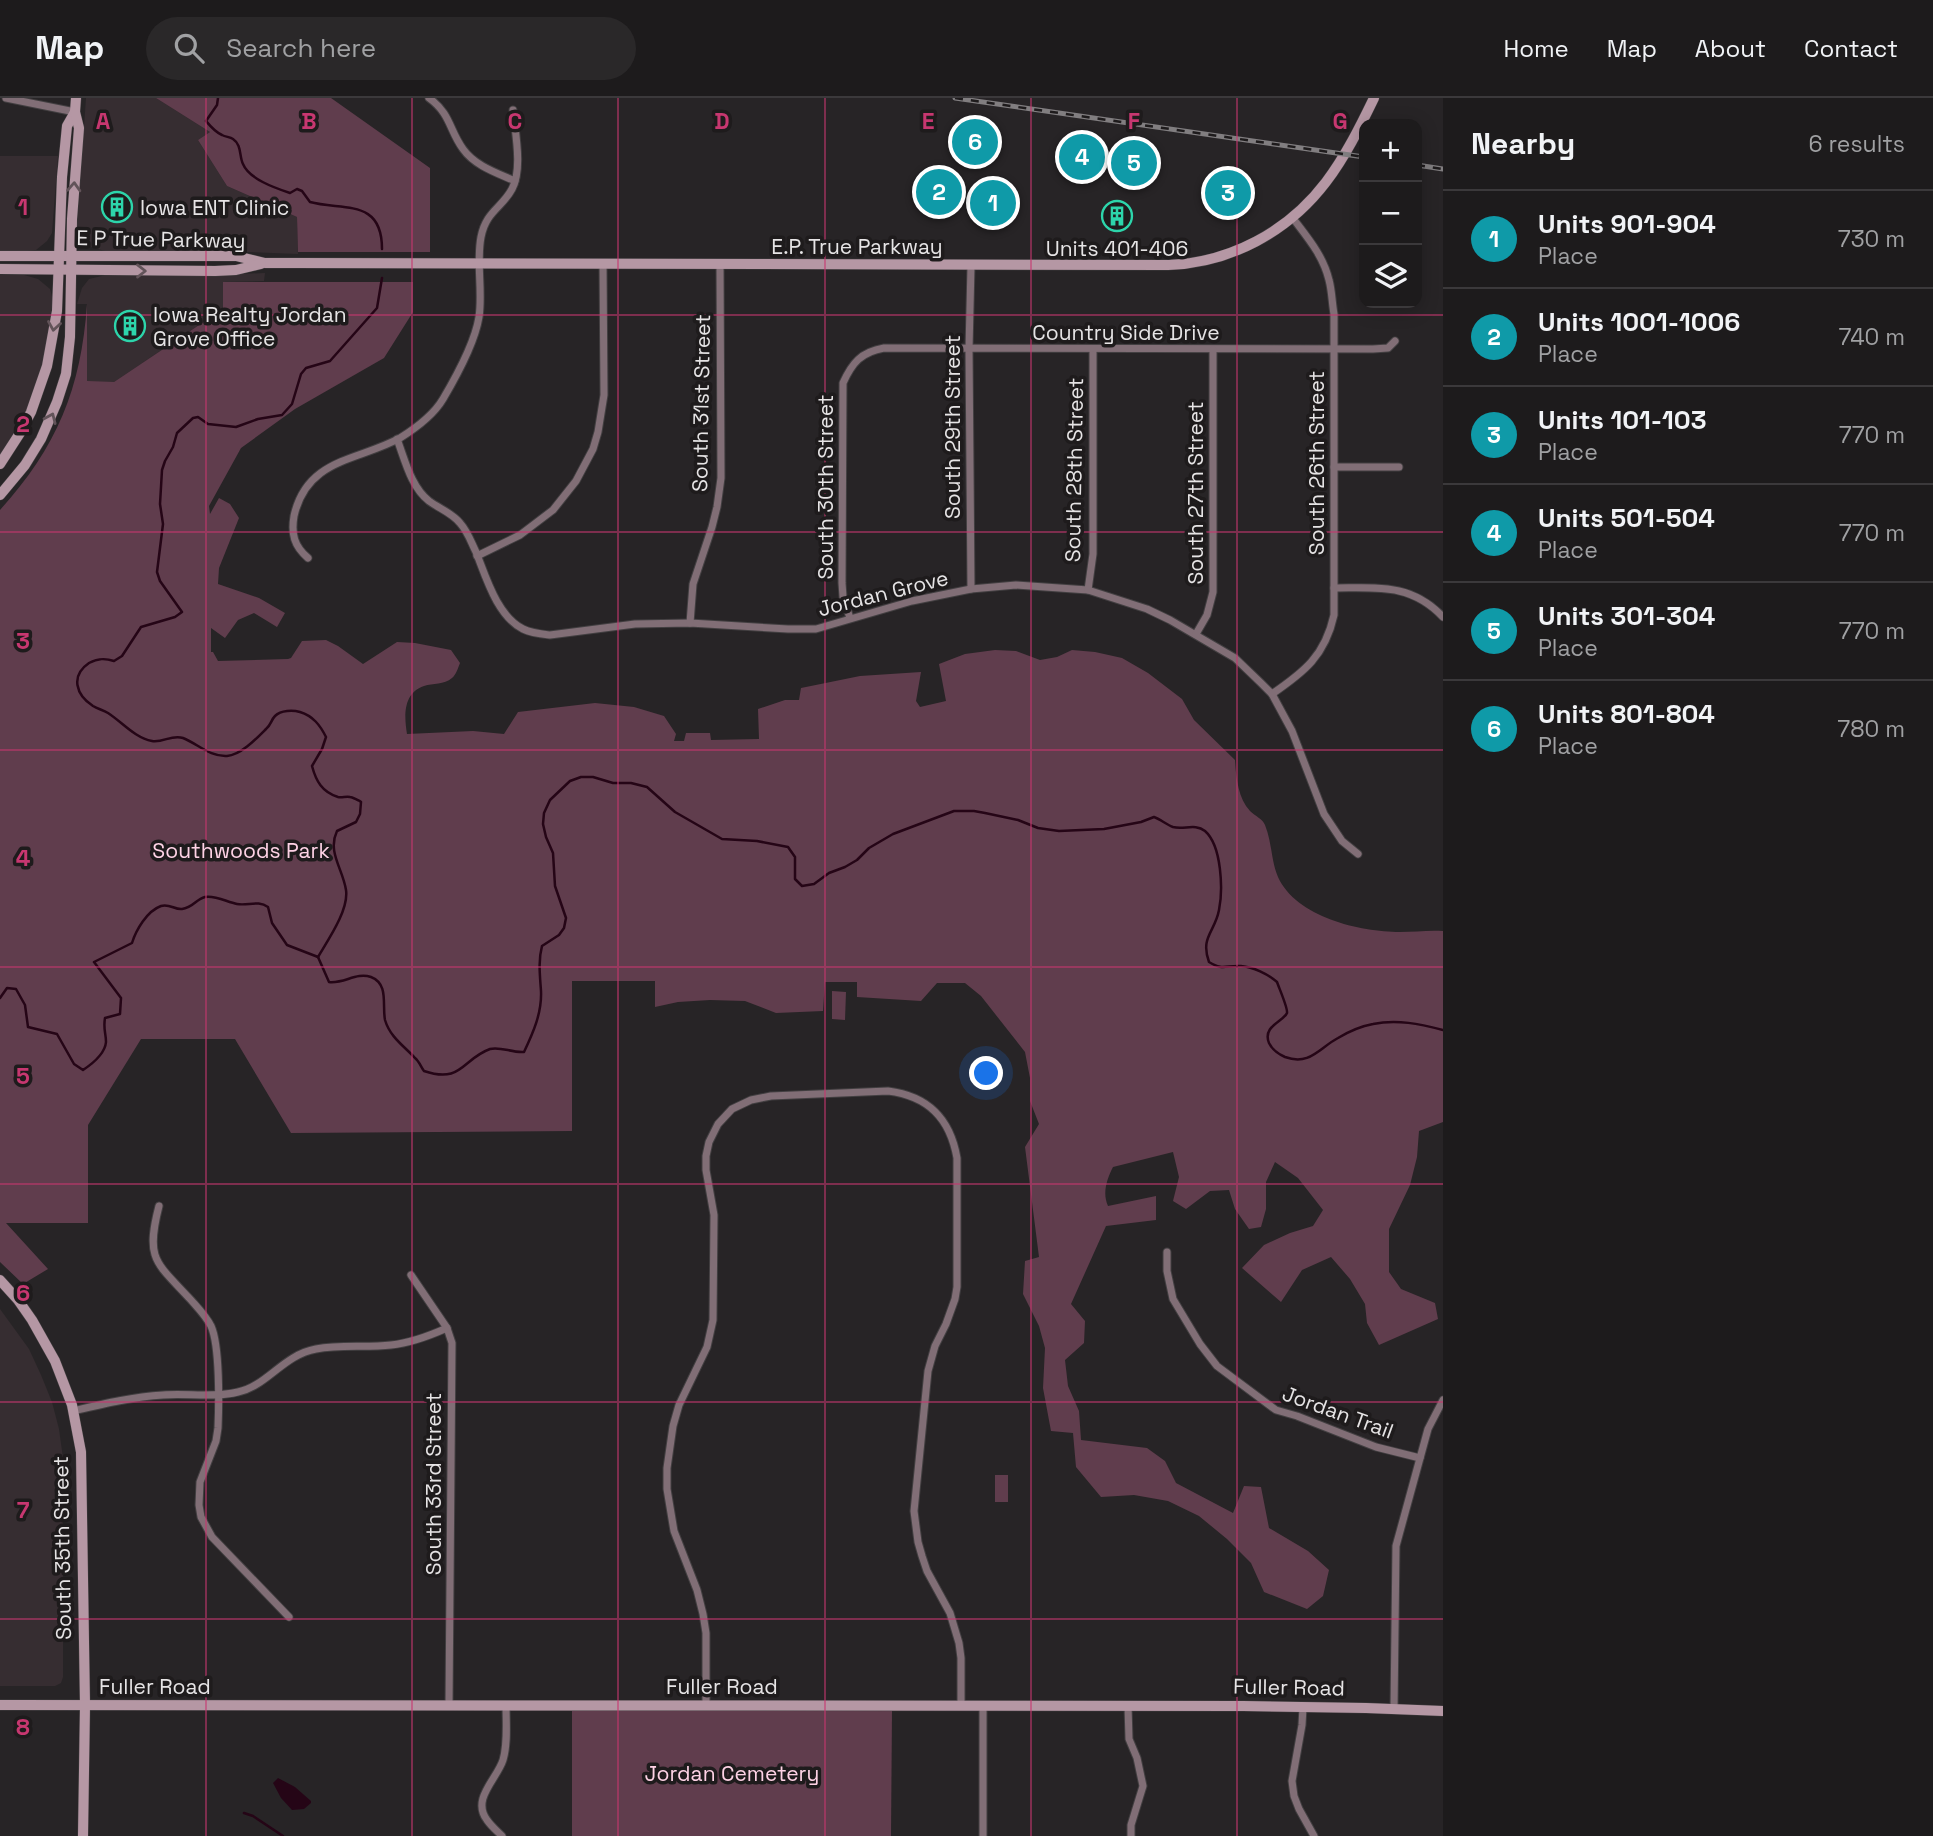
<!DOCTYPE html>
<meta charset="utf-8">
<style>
:root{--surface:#1d1b1c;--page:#2a2829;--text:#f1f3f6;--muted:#a0a1a3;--line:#3b393b;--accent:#2dd5ab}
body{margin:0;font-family:"Space Grotesk",sans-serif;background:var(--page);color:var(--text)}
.controls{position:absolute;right:21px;top:21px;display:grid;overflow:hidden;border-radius:14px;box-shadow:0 4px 18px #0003}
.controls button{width:63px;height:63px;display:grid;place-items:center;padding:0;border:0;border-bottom:2px solid var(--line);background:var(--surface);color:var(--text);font:35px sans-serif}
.you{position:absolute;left:987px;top:976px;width:24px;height:24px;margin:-18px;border:5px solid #fff;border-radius:50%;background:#1a73e8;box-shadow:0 0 0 10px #1a73e833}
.badge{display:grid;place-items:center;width:46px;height:46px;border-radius:50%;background:var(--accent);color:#fff;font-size:23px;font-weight:700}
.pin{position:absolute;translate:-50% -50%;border:4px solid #fff;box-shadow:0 2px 7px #0006}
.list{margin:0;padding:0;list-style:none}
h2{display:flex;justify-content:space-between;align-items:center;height:91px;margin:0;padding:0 28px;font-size:30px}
h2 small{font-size:23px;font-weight:400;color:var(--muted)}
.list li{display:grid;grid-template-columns:46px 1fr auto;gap:21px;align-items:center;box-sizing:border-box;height:98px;padding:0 28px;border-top:2px solid var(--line)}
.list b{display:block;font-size:26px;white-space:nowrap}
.list p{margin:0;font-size:23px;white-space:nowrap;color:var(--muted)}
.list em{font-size:23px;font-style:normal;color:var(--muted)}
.icon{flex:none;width:38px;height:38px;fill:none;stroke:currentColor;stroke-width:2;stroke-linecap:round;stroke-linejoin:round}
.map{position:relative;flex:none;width:1443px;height:1738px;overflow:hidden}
header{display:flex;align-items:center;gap:42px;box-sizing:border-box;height:98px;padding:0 35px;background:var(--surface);border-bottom:2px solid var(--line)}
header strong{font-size:33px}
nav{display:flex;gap:38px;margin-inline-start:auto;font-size:24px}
.search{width:490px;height:63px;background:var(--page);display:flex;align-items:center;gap:18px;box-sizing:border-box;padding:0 24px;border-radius:38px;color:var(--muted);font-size:26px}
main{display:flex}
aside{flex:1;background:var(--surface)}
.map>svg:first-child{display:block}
.built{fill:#362d31}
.green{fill:#603d4d}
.water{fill:#250516}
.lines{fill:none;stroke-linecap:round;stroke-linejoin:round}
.stream{stroke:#250516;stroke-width:2.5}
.street-casing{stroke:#423f41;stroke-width:9}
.secondary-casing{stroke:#423f41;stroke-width:11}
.street{stroke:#816e76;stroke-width:7}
.secondary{stroke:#b597a4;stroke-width:10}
.rail-casing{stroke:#817e80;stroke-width:5}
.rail{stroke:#1e1b1c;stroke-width:2.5;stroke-dasharray:8;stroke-linecap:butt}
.oneway{stroke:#625359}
.grid{fill:none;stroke:#c73770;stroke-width:2;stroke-opacity:0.55}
.labels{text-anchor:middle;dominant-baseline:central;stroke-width:7;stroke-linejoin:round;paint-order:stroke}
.poi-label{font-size:21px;fill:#e6e4e5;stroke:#1e1b1c;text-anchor:start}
.street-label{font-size:21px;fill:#e6e4e5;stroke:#1e1b1c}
.park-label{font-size:21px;fill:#fed2e5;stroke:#1e1b1c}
.grid-label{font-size:23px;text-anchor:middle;font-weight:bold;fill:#c73770;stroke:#1e1b1c;stroke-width:7;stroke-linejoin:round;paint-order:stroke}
</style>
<header>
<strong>Map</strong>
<div class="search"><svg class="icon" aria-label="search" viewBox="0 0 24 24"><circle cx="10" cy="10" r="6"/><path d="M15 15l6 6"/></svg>Search here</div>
<nav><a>Home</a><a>Map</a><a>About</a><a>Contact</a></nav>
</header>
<main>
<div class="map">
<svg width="1443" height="1738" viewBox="0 0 1443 1738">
<rect width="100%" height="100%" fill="#272426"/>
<g class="built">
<polygon points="86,0 156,0 210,34 198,42 227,88 297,119 298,156 226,153 105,153 91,149 80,137 77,127"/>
<polygon points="0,58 58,58 52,135 47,143 36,152 27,153 0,154"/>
<polygon points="265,175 264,183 223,184 223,211 114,284 87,284 87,206 77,206 82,190 89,181 106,177 214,177"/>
<polygon points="0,177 24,177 38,181 50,191 53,202 44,261 29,308 0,358"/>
<polygon points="0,1211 29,1251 41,1277 52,1304 59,1331 63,1360 63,1579 61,1585 55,1588 0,1588"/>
</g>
<g class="green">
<polygon points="156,0 331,0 430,70 430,154 298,154 297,119 227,88 198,42 210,34"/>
<path d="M223,184H413V214L384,260L295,311L241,350L209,408L210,416L219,400L230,406L239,420L219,470L218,486L259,500L285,515L277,529L254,515L238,522L225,540L211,530V554H213L218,563L288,561L291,560L302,543L326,542L338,548L363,566L397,544L415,545L451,552L460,565C458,570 456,577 452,580C444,587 433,585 424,588C403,595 404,618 407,636L473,633L504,636L518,614L595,605L634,609L664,618L676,636L674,643H684L686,635H710L711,642L759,641L758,611L785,602H799L801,590L860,578L921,574L916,603L920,609L946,603L939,566L965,556L995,552L1016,553L1040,562L1057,559L1072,552L1095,554L1122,560L1148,575L1182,601L1194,622L1235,662C1236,679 1238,700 1250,713C1255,718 1263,721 1265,727C1272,744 1271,763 1278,779C1296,819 1360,834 1400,834C1415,834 1428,832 1443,833V1024L1419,1033L1417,1059L1410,1087L1389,1131V1174L1401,1191L1435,1205L1438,1221L1379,1247L1367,1225L1365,1206L1350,1181L1331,1159L1302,1172L1281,1204L1242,1170L1264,1147L1290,1135L1313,1128L1323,1112L1298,1080L1275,1064L1266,1084V1111L1261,1129L1249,1131L1235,1111L1229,1092L1210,1093L1186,1111L1173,1103L1179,1079L1173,1054L1113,1069C1107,1081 1102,1095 1108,1108L1156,1098V1122L1106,1128L1071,1206L1085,1223L1084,1245L1065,1262L1068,1288L1079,1313L1081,1342L1147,1350L1165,1363L1176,1385L1233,1415L1244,1388L1261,1389L1269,1430L1308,1453L1329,1472L1323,1498L1307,1511L1264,1494L1251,1465L1227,1441L1199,1418L1168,1403L1134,1397L1101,1399L1076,1369L1073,1335L1051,1333L1043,1290L1045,1250L1039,1228L1023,1196L1025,1163L1039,1159L1025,1049L1039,1026L1030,1003V980L1025,954L981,898L965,885H937L921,903L857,899V884H825L823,913L776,915L745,903L710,902L678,904L655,909V883H572V1033L291,1035L235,941H141L88,1027V1125H6L48,1171L23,1186L0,1164V412C57,349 81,291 87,206V283L114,284L223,211Z"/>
<polygon points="832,893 846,894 845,922 832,921"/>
<rect x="995" y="1377" width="13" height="27"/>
<polygon points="572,1612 892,1612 891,1738 572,1738"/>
</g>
<polygon class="water" points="278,1680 295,1689 311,1703 311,1705 304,1711 292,1712 281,1700 273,1685"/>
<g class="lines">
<g class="stream">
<path d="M218,0L217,7L206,23C211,29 215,34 222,37C226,39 230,39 233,41C242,47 239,58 243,66C249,81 275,90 290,95L297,91L302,93L310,104C343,113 382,100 382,151"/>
<path d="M318,859L329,884C344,886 356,874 371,879C389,886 382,907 385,922C390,939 404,948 415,960C419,963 421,969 424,973C462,986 462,961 490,951C500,948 512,955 524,954C533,935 542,915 541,893C540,878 538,863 542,848L559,837L564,830L566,820L555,788L553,755L546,739L543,726L544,715L550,702L570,683L581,679H593L613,685H631L647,689L675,714L722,741L757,743L788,749L795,759V781L802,788L814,786L829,775L845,769L857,762L869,750L893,736L954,713H974L985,715L1018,722L1038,730L1059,733L1104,731L1141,724L1154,719C1160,721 1167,727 1173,729C1184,732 1195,725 1205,733C1222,748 1223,792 1219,812C1215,834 1200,839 1209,864C1223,873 1226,867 1241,868C1253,869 1268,876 1277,884C1279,890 1288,910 1287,915C1284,923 1262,928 1269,945C1272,951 1278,956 1285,959C1310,968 1319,950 1338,940C1348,934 1362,928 1373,926C1397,921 1420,926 1443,932"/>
<path d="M318,859C328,842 349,812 346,792C343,771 327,754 337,733L356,724L360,716L361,704C360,703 352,699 350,699C346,698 342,700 338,699C322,694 316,683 312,668L322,651L326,639C320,627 313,618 300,614C293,612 281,612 275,618C271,622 271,627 266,631C257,640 241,657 227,658C210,659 198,646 183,640C172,636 163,645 152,643C135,640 122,624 108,615C103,612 98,611 93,608C76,597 70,578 89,565C98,560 105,560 114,563L122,558L141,529L175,519L182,514L160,483L157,474L163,426L160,406L162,372L165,363L173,349L177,335L193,320L198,319L208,326L236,329L258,321L282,317L292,306L301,276L306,270L330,263L377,210L382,180"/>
<path d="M0,900L7,890L16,891L25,907L28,929L57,936L74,966L83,972C92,966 105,956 106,944C106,935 103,931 105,920L120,916L121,900L94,864L132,845C136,832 147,813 161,808C169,805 175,812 182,811C193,810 196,801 205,799C215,797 227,804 237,806C248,808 258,802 268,809L272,825L287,847L318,859"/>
<polyline points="244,1715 253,1718 283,1738"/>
</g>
<g class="street-casing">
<g id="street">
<polyline points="6,0 75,14"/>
<path d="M429,0C451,16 449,32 463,51C475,68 497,75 515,83"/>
<path d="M397,341C405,362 411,389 429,403C440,411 452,415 460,425C468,434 471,444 476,454C486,479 497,518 523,531C531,535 541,536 550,537L635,526L690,525L788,531H816L912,503L971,491L1016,487L1088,492L1147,511L1170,522L1235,560L1261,585L1272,596L1292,633L1324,716L1342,743L1358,756"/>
<polyline points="1334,369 1399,369"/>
<polyline points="477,458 520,437 553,412 576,383 593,351 598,334 604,297 603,166"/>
<path d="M308,460C294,448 291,436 294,418C307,360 358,363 400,340C416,330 433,318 443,301C456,279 475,244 479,219C483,193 476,165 481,139C486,113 502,110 512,91C523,71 515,34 513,12"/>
<path d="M1334,490C1377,490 1411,485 1443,519"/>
<polyline points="971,491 969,251 971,168"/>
<polyline points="1088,492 1093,456 1093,252"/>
<path d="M850,520L843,499L842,485L843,285C852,265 861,254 884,250L1373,251L1388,250L1395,243"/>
<polyline points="690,525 693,486 712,429 717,409 721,380 720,167"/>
<polyline points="1196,536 1207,517 1213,494 1213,252"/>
<path d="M1272,596C1304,574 1325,558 1334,517V216C1332,205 1332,193 1329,182C1323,157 1307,139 1292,119"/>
<path d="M159,1108C145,1162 156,1164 191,1202C198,1210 206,1218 211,1228C220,1248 219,1306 218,1330L216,1343L200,1384L199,1407L201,1419L212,1439L289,1519"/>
<polyline points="1167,1154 1167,1173 1173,1201 1200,1246 1217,1268 1276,1312 1297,1318 1376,1349 1420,1360"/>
<polyline points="411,1177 447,1230 452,1245 449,1607"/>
<path d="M73,1313C103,1306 132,1299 163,1297C187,1295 214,1300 238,1294C267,1288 283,1257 316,1251C341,1246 366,1250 391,1247C411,1245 429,1238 447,1230"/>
<path d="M706,1608V1535L703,1516L697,1492L674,1433L667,1391V1370L673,1328L679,1307L707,1249L713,1222L714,1117L706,1072V1058L709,1044L718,1026L732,1011L751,1002L771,998L888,993C928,998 950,1020 957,1060V1189L955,1201L946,1226L935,1248L928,1273L914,1413L918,1444L922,1458L927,1473L950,1515L959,1545L961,1560V1608"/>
<polyline points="983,1608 983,1738"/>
<polyline points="1128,1608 1129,1641 1137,1660 1143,1688 1131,1727 1131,1738"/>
<polyline points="1303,1609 1302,1627 1292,1683 1294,1698 1299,1711 1314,1738"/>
<polyline points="1394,1611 1396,1448 1428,1331 1443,1302"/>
<path d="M502,1738C497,1733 491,1728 487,1722C471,1701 497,1681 503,1662C508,1645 506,1625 506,1607"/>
</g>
</g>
<g class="secondary-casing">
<g id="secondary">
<path d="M0,158H236L265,165H295L1168,167C1230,165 1288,134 1326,84C1345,59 1360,29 1374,0"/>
<polyline points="0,171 215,173 236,172 261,166"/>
<polyline points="0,366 20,335 31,314 47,268 57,213 62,79 67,28 75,14"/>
<polyline points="0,397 25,367 41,341 57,304 66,276 70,239 72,121 79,30 75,14 76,0"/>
<polyline points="0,1182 18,1202 32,1222 55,1263 72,1307 81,1354 85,1607 83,1738"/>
<polyline points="0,1607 1243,1608 1366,1610 1443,1613"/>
</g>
</g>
<use href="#street" class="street"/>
<use href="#secondary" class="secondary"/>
<g class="rail-casing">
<g id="rail">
<polyline points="955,0 1364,59"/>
<polyline points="1417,67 1443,71"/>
</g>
</g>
<use href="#rail" class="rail"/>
</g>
<defs><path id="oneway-chevron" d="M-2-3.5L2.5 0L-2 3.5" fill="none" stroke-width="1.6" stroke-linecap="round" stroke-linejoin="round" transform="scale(1.75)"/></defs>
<g class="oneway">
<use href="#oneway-chevron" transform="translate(74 89) rotate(-87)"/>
<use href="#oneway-chevron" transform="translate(141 173)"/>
<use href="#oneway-chevron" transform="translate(54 228) rotate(99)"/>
<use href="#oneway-chevron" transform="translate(51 320) rotate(-66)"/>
</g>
<path class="grid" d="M206,0V1738M412,0V1738M618,0V1738M825,0V1738M1031,0V1738M1237,0V1738M0,217H1443M0,434H1443M0,652H1443M0,869H1443M0,1086H1443M0,1304H1443M0,1521H1443"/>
<defs>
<g id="building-ring" transform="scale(1.575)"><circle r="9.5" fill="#1e1b1c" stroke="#2dd5ab" stroke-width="1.5"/><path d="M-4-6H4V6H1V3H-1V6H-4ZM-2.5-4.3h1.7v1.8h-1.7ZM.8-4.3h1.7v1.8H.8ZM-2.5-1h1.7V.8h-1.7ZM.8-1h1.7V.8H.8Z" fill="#2dd5ab"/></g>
</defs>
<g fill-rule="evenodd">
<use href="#building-ring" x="117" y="109"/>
<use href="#building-ring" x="1117" y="118"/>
<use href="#building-ring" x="130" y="228"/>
</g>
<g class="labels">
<g class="poi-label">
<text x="140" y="109">Iowa ENT Clinic</text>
<text x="1117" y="150" text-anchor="middle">Units 401-406</text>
<text x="153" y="216">Iowa Realty Jordan<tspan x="153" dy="24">Grove Office</tspan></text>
</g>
<g class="street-label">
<text transform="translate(161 141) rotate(1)">E P True Parkway</text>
<text x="857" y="148">E.P. True Parkway</text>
<text x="1126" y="234">Country Side Drive</text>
<text transform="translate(701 305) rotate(-89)">South 31st Street</text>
<text transform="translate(952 329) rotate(-90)">South 29th Street</text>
<text transform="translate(1316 365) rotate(-90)">South 26th Street</text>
<text transform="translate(1074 372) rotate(-89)">South 28th Street</text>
<text transform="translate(825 389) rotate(-90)">South 30th Street</text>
<text transform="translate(1195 395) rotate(-90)">South 27th Street</text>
<text transform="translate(883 495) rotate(-14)">Jordan Grove</text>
<text transform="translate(1338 1314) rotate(20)">Jordan Trail</text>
<text transform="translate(433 1386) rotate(-90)">South 33rd Street</text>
<text transform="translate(62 1450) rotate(-91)">South 35th Street</text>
<text x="155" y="1588">Fuller Road</text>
<text x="722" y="1588">Fuller Road</text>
<text transform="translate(1289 1589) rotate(1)">Fuller Road</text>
</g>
<g class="park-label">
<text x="241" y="752">Southwoods Park</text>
<text x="732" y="1675">Jordan Cemetery</text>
</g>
</g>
<g class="grid-label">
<text x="103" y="31">A</text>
<text x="309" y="31">B</text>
<text x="515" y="31">C</text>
<text x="722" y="31">D</text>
<text x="928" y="31">E</text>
<text x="1134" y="31">F</text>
<text x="1340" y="31">G</text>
<text x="23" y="117">1</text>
<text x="23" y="334">2</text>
<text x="23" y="551">3</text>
<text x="23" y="768">4</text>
<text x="23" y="986">5</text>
<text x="23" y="1203">6</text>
<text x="23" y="1420">7</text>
<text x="23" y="1637">8</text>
</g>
</svg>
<div class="controls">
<button>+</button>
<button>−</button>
<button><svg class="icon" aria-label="layers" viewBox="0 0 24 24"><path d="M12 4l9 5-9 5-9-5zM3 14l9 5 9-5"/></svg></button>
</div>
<div class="you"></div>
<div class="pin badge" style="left:993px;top:105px;background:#0f9aa8">1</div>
<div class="pin badge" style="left:939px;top:94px;background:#0f9aa8">2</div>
<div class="pin badge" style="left:1228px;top:95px;background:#0f9aa8">3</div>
<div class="pin badge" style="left:1082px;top:59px;background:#0f9aa8">4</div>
<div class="pin badge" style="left:1134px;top:65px;background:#0f9aa8">5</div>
<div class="pin badge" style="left:975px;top:44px;background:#0f9aa8">6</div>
</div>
<aside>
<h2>Nearby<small>6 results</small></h2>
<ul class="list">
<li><span class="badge" style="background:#0f9aa8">1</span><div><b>Units 901-904</b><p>Place</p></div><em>730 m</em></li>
<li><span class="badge" style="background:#0f9aa8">2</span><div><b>Units 1001-1006</b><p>Place</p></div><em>740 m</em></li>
<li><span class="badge" style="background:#0f9aa8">3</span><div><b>Units 101-103</b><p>Place</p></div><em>770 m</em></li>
<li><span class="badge" style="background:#0f9aa8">4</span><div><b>Units 501-504</b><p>Place</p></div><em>770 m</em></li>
<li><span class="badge" style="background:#0f9aa8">5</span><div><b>Units 301-304</b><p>Place</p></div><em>770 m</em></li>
<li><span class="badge" style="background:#0f9aa8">6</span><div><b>Units 801-804</b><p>Place</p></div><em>780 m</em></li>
</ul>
</aside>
</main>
